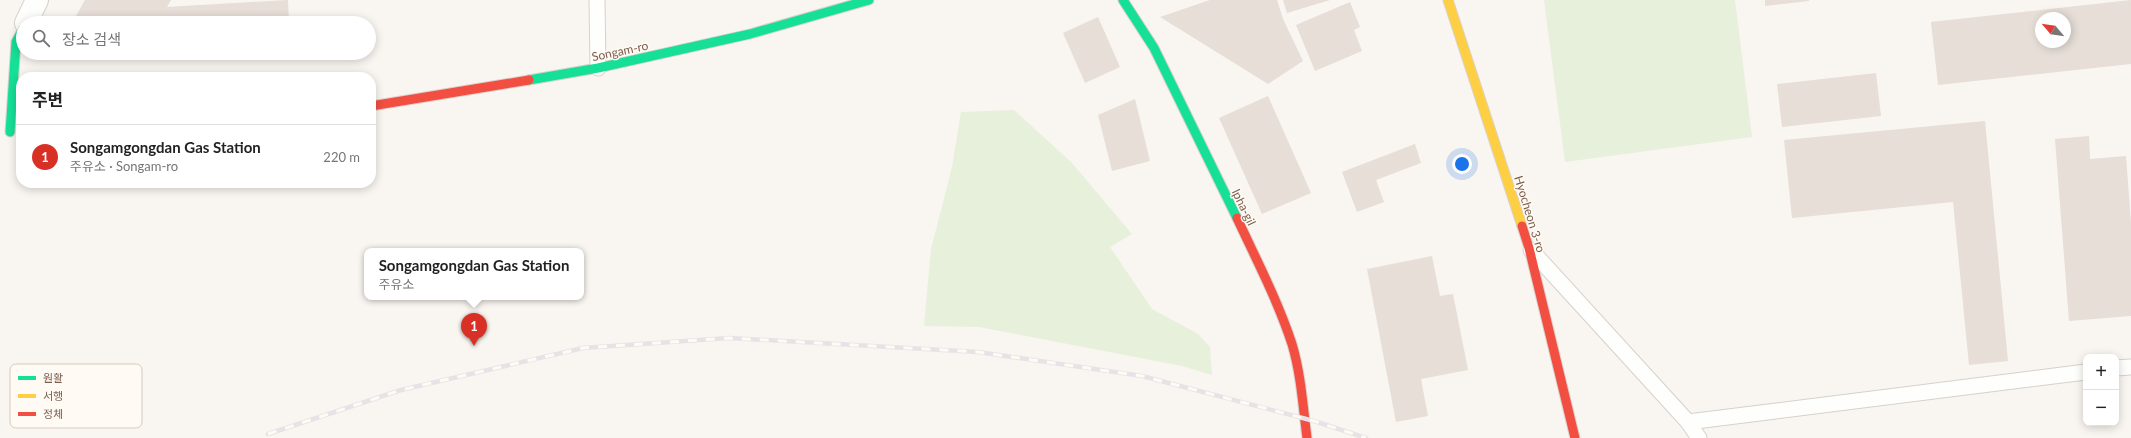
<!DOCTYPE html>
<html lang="ko">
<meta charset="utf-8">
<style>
:root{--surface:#fff;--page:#f6f6f6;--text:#222;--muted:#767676;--line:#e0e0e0;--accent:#d93025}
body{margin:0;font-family:Lato,"Noto Sans KR",sans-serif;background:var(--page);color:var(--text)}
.controls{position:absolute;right:12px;bottom:12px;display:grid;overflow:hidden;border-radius:8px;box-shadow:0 2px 10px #0003}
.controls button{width:36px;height:36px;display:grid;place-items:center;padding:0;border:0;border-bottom:1px solid var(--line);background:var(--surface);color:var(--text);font:20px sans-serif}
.compass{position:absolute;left:2035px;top:12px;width:36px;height:36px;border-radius:50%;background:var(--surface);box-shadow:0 2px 10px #0003;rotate:299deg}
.you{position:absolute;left:1462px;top:164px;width:14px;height:14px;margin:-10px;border:3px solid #fff;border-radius:50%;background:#1a73e8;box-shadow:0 0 0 6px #1a73e833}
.badge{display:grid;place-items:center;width:26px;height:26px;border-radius:50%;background:var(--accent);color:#fff;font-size:13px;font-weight:700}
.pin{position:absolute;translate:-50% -33px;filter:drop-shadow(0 1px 2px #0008)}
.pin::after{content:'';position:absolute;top:21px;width:14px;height:12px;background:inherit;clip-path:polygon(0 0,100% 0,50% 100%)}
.popup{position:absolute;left:364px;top:248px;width:220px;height:52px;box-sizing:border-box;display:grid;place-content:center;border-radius:8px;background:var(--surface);filter:drop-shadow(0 1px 3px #0005);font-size:13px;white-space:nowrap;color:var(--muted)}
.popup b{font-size:15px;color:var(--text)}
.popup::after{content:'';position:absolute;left:50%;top:100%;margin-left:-8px;border:8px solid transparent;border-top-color:var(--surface)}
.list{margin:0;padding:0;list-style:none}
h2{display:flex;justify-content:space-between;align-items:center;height:52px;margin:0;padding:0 16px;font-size:17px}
h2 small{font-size:13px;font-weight:400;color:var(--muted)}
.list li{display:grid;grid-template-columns:26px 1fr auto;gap:12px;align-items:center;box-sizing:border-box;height:64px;padding:0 16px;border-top:1px solid var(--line)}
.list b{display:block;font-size:15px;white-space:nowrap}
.list p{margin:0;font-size:13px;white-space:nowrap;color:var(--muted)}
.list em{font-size:13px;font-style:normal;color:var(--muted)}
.icon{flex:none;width:22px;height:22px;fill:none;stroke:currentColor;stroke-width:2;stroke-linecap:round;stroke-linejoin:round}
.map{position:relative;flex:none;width:2131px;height:438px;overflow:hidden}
.search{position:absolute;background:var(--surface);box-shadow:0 2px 10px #0003;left:16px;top:16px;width:360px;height:44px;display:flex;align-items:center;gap:10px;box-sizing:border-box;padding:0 14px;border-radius:22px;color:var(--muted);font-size:15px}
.panel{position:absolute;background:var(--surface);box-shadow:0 2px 10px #0003;left:16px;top:72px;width:360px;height:116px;border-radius:16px}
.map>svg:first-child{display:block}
.green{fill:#e7f0db}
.building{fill:#e6ded7;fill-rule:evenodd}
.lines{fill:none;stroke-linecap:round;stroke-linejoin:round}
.lane-casing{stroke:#d7d1cb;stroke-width:17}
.street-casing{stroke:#d7d1cb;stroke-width:24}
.fast-casing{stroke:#d9d2cb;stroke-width:11}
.slow-casing{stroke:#d9d2cb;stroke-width:11}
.jam-casing{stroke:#d9d2cb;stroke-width:11}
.lane{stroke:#fefefd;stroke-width:15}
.street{stroke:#fefefd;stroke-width:22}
.fast{stroke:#16e098;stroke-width:9}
.slow{stroke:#ffcf43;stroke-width:9}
.jam{stroke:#f24e42;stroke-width:9}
.rail-casing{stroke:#e6e3e7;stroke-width:4.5}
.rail{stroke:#fffaf3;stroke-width:3;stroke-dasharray:9;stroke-linecap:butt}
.labels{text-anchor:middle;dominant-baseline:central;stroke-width:3;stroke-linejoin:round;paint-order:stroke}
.street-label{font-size:12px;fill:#7a5c4d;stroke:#fffaf3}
.key{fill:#fffaf3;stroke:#d7cbc1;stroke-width:1}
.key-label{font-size:11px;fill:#7a5c4d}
</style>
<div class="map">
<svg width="2131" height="438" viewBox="0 0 2131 438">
<rect width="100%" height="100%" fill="#f9f5f0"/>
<g class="green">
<polygon points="1544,0 1735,0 1752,137 1565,162"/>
<polygon points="1014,110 1071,162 1132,234 1110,247 1152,309 1198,334 1210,347 1212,375 1182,366 979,327 924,326 931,249 952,167 961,112"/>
</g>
<g class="building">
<polygon points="85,0 171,0 167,7 288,0 289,23 72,23"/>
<polygon points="1210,0 1277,0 1283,19 1303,61 1268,84 1160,17"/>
<polygon points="1283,0 1330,0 1287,13"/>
<polygon points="1765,0 1809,0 1809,1 1765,6"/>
<path d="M2131,0V64L1938,85L1931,22ZM2041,18H2065V42H2041Z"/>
<polygon points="1350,2 1360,27 1354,30 1362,51 1315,71 1296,25"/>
<polygon points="1098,17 1120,67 1085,83 1063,33"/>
<polygon points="1876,73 1881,116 1782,127 1777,84"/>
<polygon points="1268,96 1311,193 1262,214 1219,118"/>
<polygon points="1135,99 1150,161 1112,171 1098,115"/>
<polygon points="1985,121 2008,361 1969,365 1953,202 1792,218 1784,140"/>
<polygon points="2089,136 2090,159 2126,156 2131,223 2131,316 2069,321 2055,139"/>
<polygon points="1415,144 1421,163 1376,180 1384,202 1357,212 1342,172"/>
<polygon points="1432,256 1440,296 1453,294 1468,370 1421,379 1428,416 1396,422 1367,269"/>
</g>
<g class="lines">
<g class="lane-casing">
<g id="lane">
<polyline points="597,0 598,68"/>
<polyline points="1531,250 1688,422 1699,438"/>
<polyline points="2116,368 2131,367"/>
<polyline points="1688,422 2086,372"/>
</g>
</g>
<g class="street-casing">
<polyline id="street" points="26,23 37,0"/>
</g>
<g class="fast-casing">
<g id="fast">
<polyline points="1123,0 1154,48 1237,218"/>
<polyline points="529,80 598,68 750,34 869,0"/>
<polyline points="10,132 16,42 23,29"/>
</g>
</g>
<g class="slow-casing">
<polyline id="slow" points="1448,0 1522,226"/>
</g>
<g class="jam-casing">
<g id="jam">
<polyline points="371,106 529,80"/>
<path d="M1237,218C1256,259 1278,301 1292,344C1301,374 1303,407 1307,438"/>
<polyline points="1522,226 1529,248 1575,438"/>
</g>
</g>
<use href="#lane" class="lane"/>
<use href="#street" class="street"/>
<use href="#fast" class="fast"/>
<use href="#slow" class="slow"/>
<use href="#jam" class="jam"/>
<g class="rail-casing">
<polyline id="rail" points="268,434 401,390 583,348 729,338 978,352 1142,376 1314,421 1366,438"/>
</g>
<use href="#rail" class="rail"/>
</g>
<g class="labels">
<g class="street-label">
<text transform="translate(620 51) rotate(-12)">Songam-ro</text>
<text transform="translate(1244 207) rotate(64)">Ipha-gil</text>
<text transform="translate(1530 214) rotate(73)">Hyocheon 3-ro</text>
</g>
</g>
<rect x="10" y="364" width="132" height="64" rx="6" class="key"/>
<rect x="18" y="376" width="18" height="4" fill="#16e098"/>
<rect x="18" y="394" width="18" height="4" fill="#ffcf43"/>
<rect x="18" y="412" width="18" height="4" fill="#f24e42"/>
<g class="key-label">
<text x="43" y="382">원활</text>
<text x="43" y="400">서행</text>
<text x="43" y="418">정체</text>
</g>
</svg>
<div class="controls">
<button>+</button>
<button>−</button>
</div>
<svg class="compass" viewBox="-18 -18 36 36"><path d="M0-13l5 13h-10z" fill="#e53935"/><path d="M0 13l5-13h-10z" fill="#767676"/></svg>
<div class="you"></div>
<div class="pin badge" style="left:474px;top:346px">1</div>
<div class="popup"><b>Songamgongdan Gas Station</b>주유소</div>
<div class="search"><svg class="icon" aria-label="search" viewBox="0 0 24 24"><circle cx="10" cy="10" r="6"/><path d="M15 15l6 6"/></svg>장소 검색</div>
<section class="panel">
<h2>주변<small></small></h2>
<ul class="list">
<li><span class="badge">1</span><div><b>Songamgongdan Gas Station</b><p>주유소 · Songam-ro</p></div><em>220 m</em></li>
</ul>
</section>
</div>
